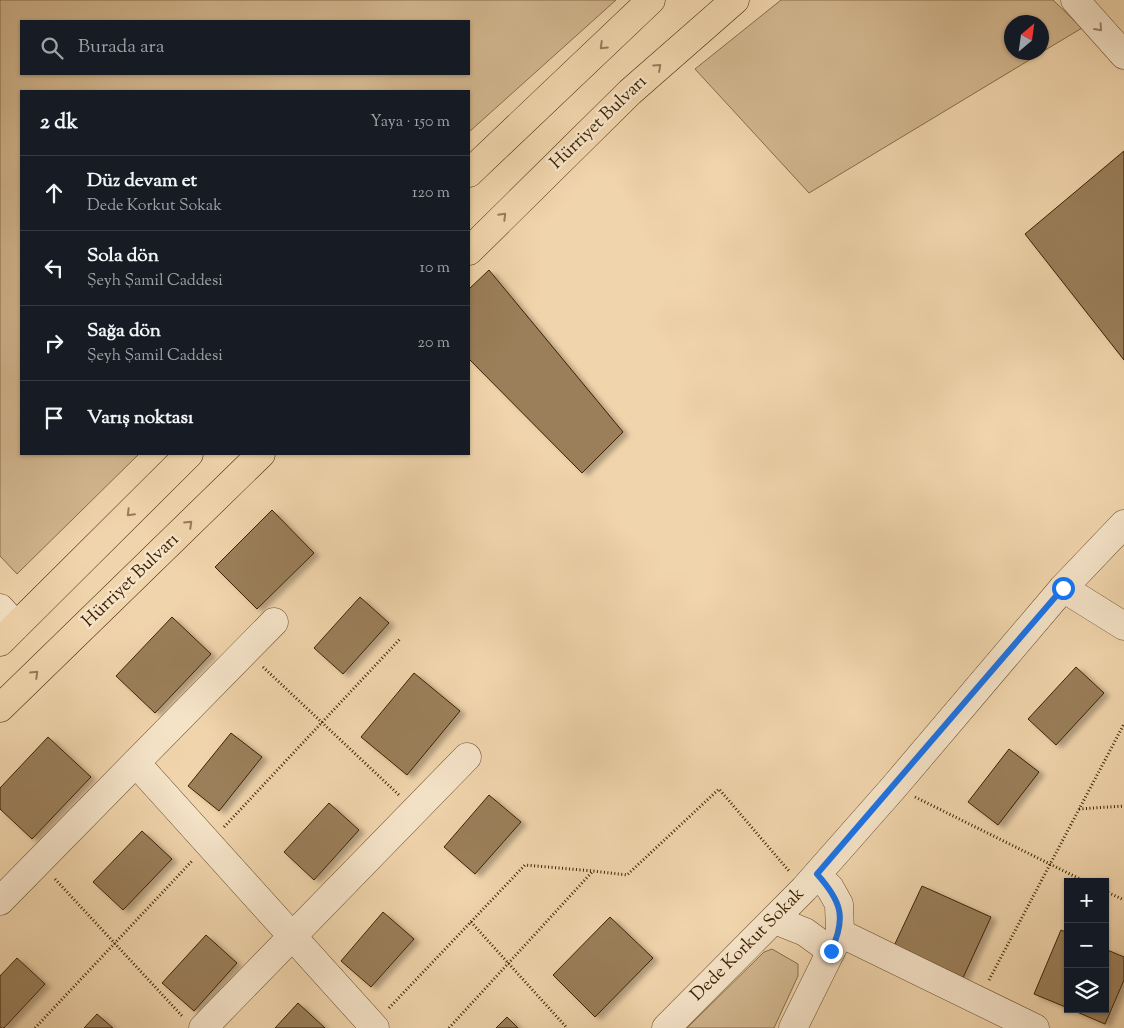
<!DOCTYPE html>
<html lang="tr">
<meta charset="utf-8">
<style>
:root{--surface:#171b24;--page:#242831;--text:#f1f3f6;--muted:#9ea1a6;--line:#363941}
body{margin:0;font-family:"Sorts Mill Goudy",serif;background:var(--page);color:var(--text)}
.controls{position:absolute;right:15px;bottom:15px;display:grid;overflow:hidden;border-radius:0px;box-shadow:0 1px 4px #0004}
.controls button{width:45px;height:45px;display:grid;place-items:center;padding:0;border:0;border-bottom:1px solid var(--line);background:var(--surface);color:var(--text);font:25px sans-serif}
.compass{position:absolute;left:1004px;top:15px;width:45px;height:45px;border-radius:50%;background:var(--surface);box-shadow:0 1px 4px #0004;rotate:29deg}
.stop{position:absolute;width:15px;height:15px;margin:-11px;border:4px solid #1a73e8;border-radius:50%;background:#fff}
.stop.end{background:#1a73e8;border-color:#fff;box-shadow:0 1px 5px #0008}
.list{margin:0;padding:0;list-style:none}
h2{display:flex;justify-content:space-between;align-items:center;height:65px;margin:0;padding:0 20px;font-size:21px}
h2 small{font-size:16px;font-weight:400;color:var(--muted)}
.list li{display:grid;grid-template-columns:32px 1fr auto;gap:15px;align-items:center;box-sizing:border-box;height:75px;padding:0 20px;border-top:1px solid var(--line)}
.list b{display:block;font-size:19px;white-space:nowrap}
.list p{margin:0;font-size:16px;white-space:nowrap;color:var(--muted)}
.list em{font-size:16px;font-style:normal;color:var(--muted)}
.icon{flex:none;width:28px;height:28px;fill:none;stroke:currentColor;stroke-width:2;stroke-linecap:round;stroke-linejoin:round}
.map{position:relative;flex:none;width:1124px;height:1028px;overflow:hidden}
.search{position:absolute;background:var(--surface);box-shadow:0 1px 4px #0004;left:20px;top:20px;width:450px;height:55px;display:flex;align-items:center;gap:12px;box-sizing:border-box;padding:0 18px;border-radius:0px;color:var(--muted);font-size:19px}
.panel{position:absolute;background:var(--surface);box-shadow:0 1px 4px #0004;left:20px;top:90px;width:450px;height:365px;border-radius:0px}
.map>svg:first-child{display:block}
.green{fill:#d2b68e;stroke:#886c48;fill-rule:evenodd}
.building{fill:#9a7f5a;stroke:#3d2303;filter:url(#shadow)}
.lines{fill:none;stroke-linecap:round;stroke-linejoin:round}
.minor-casing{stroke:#6a4f2d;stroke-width:29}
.major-casing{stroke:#3d2303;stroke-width:29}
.path{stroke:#3d2303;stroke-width:3;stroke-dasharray:1 2.5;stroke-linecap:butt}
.minor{stroke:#f5e3c8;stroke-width:28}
.major{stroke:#f0d4ab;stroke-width:28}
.oneway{stroke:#998366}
.oneway2{stroke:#967c57}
.route{stroke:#1a73e8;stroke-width:6}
.labels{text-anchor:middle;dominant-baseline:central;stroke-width:5;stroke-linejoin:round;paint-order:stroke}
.street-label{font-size:18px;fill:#3d2303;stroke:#f5e3c8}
</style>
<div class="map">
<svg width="1124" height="1028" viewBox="0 0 1124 1028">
<defs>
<filter id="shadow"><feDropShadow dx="5.5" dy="3" stdDeviation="2.5" flood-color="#0004"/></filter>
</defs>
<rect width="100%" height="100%" fill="#f0d4ab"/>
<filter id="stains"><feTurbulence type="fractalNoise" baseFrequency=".004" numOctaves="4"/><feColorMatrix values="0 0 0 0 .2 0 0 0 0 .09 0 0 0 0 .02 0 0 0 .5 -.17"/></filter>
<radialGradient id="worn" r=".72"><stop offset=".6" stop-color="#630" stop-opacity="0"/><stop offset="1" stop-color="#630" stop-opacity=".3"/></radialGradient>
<g class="green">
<path d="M0,0H616L469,132V91H21V454H139L17,574L0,556ZM21,21H469V74H21Z"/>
<polygon points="781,0 1053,0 1082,28 1042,52 1042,22 1012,22 1012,52 1041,53 809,193 695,69"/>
<polygon points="772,949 798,964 798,976 774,1028 687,1028 764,952"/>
</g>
<g class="building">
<polygon points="1124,151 1124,360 1025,234"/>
<polygon points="489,270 623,432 582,473 469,359 469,289"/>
<polygon points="272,510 314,553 257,609 215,567"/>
<polygon points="360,597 389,623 343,674 314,648"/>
<polygon points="172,617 211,654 155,713 116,676"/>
<polygon points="1076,667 1104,693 1056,745 1028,719"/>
<polygon points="414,673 460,711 407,775 361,737"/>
<polygon points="231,733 262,757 219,811 188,786"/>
<polygon points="48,737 91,777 32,839 0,809 0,788"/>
<polygon points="1009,749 1039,772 998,825 968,802"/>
<polygon points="489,795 521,822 475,874 444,847"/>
<polygon points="329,803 359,830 314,880 284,852"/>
<polygon points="142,831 172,859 123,910 93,882"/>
<polygon points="922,886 991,917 962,980 893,948"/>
<polygon points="383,912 414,939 371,987 341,961"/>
<polygon points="610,917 653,958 595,1017 553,975"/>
<polygon points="1061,930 1068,933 1068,1008 1034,994"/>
<polygon points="206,935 237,963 194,1011 162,983"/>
<polygon points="1105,949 1124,957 1124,980 1105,1024 1070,1009 1105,1009"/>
<polygon points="17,958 45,984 4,1028 0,1028 0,976"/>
<polygon points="298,1003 325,1028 275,1028"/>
<polygon points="97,1014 113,1028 84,1028"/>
<polygon points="507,1017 518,1028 496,1028"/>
</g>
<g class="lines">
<g class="minor-casing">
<g id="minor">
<polyline points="1075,0 1124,55"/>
<polyline points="1063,588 1124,524"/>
<polyline points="0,608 16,626"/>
<polyline points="136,763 375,1028"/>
<polyline points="0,901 274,622"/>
<polyline points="775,920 805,932 831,951"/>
<polyline points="840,933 1035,1028"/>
<polyline points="203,1028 467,757"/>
<polyline points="666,1028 804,889 894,787 1063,588 1124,626"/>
<polyline points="793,1028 840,933 839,904 830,888 817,875"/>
</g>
</g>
<g class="major-casing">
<g id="major">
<polyline points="469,173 651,0"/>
<polyline points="469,251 630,92 735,0"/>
<polyline points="0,642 189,454"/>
<polyline points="0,708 261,454"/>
</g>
</g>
<g class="path">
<polyline points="263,667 399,795"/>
<polyline points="915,797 1086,882"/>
<polyline points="1079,809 1124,806"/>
<polyline points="224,827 400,639"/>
<polyline points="55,879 183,1017"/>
<polyline points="1105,891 1124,900"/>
<polyline points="471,922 567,1028"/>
<polyline points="989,980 1124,724"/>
<polyline points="389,1008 525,865 593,871"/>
<polyline points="35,1028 192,861"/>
<polyline points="449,1028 593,871 627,875 719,789 789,871"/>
</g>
<use href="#minor" class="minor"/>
<use href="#major" class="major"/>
</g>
<defs><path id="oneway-chevron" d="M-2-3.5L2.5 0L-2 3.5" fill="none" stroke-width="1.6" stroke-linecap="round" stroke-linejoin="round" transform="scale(1.25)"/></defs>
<use class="oneway" href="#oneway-chevron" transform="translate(1099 28) rotate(48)"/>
<g class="oneway2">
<use href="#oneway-chevron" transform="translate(603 46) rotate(136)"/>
<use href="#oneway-chevron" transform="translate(658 67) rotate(-42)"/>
<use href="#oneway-chevron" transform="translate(503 216) rotate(-45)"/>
<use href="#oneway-chevron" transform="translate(130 513) rotate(135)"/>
<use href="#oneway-chevron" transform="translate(189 524) rotate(-44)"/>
<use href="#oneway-chevron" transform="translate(35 674) rotate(-44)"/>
</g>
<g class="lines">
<path class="route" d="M831,951C847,917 841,901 817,874L1063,588"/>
</g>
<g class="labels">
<g class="street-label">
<text transform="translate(599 123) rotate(-44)">Hürriyet Bulvarı</text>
<text transform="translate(131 581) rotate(-44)">Hürriyet Bulvarı</text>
<text transform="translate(748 945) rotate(-45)">Dede Korkut Sokak</text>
</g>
</g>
<rect width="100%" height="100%" filter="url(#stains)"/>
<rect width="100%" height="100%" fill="url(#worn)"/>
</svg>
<div class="controls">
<button>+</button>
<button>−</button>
<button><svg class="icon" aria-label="layers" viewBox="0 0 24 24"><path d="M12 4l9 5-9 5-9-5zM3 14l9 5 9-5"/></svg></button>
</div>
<svg class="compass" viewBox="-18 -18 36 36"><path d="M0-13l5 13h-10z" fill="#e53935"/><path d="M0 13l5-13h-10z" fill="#9ea1a6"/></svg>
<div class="stop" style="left:1063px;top:588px"></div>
<div class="stop end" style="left:831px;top:951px"></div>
<div class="search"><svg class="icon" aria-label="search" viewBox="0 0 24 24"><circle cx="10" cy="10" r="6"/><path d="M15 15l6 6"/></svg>Burada ara</div>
<section class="panel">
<h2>2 dk<small>Yaya · 150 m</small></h2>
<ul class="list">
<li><svg class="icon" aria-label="ahead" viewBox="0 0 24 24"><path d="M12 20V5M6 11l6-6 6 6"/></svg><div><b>Düz devam et</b><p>Dede Korkut Sokak</p></div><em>120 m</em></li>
<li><svg class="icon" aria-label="left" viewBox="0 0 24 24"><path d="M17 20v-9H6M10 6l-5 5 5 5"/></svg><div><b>Sola dön</b><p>Şeyh Şamil Caddesi</p></div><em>10 m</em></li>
<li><svg class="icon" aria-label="right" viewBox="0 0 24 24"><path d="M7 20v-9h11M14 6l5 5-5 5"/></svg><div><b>Sağa dön</b><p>Şeyh Şamil Caddesi</p></div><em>20 m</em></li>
<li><svg class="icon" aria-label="arrive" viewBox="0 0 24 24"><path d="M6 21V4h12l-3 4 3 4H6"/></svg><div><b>Varış noktası</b></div></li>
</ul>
</section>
</div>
